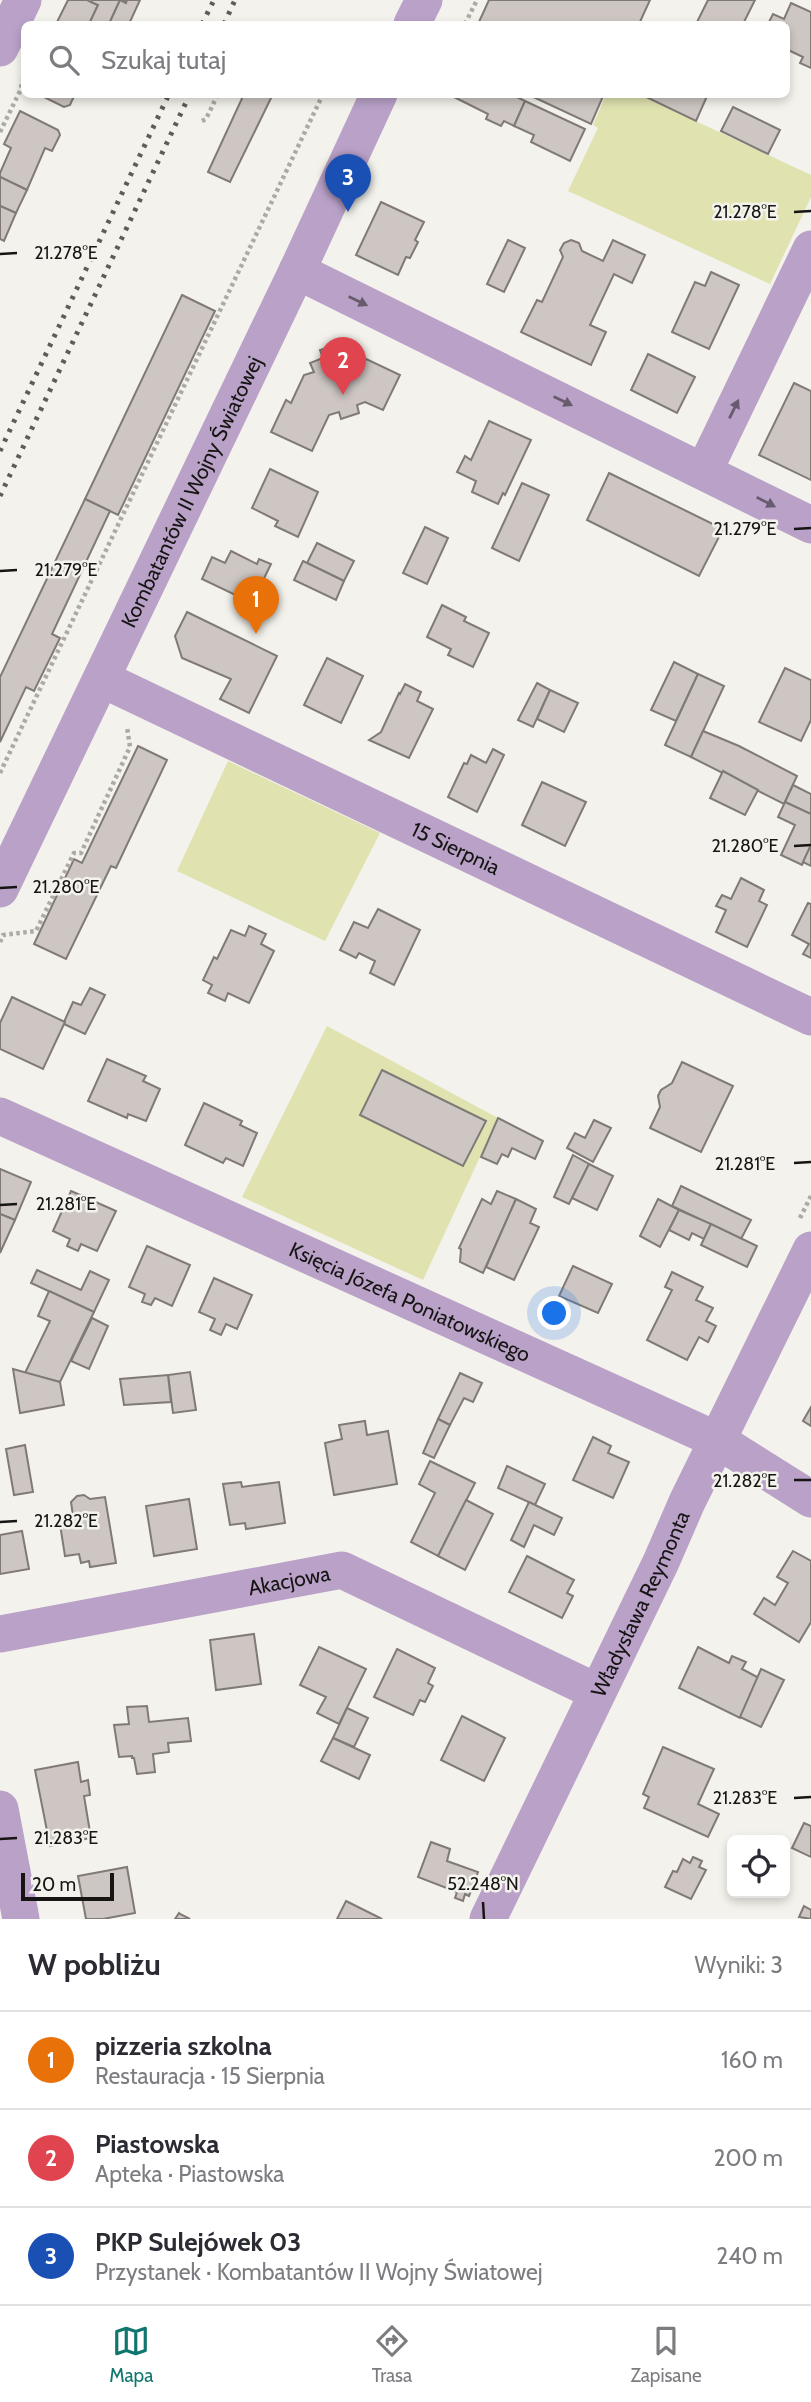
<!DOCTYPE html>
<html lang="pl">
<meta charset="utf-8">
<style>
:root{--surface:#fff;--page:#f2f2f3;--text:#2b2b33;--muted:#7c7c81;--line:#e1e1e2;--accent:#0f766e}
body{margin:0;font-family:Cabin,sans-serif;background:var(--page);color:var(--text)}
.controls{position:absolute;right:21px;bottom:21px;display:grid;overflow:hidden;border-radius:10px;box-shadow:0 4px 10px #0003}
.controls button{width:63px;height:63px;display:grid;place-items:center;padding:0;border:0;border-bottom:2px solid var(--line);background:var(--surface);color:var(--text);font:35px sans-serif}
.scale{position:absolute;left:21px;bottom:18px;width:93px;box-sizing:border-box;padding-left:7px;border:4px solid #161513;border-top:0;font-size:19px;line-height:24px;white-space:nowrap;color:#161513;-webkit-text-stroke:5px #f4f2ec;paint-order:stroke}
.you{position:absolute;left:555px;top:1314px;width:24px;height:24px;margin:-18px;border:5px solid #fff;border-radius:50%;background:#1a73e8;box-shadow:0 0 0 10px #1a73e833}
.badge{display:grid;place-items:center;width:46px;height:46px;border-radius:50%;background:var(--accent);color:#fff;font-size:23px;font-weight:700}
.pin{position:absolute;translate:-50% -58px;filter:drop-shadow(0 2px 4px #0008)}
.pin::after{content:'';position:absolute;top:37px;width:24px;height:21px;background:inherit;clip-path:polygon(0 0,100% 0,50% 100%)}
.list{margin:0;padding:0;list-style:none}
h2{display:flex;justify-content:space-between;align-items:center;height:91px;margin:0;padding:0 28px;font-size:30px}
h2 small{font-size:23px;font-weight:400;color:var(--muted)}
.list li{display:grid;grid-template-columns:46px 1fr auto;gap:21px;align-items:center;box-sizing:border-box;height:98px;padding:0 28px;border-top:2px solid var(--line)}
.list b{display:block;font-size:26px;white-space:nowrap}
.list p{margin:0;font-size:23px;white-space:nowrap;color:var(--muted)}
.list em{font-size:23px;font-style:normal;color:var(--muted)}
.icon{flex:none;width:38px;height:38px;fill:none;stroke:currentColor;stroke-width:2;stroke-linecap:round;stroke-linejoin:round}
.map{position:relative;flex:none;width:811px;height:1919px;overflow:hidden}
.search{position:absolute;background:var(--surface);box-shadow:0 4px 10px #0003;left:21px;right:21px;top:21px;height:77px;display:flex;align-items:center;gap:18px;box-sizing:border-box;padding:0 24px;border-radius:10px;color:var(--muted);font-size:26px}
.sheet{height:385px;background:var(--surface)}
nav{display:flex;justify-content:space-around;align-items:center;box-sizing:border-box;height:98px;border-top:2px solid var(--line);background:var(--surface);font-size:19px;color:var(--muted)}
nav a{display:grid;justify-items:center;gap:4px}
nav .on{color:var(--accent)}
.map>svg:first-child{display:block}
.green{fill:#e0e3b0}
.building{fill:#cdc6c3;stroke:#807a77;stroke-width:2}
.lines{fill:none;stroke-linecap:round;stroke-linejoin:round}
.path{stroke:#acaaa5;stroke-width:4.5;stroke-dasharray:3.5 3.5;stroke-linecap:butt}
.minor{stroke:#b9a1c8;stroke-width:37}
.rail{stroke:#5e5c59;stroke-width:5;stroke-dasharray:3.5 7;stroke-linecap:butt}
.oneway{fill:#685b6e}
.ticks{fill:none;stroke:#161513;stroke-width:2.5}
.labels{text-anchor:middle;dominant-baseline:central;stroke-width:5;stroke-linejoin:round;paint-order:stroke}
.street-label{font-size:21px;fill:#161513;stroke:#f4f2ec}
.ticks-label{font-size:18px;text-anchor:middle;fill:#161513;stroke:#f4f2ec;stroke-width:5;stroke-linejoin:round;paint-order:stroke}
</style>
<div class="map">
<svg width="811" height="1919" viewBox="0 0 811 1919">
<rect width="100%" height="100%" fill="#f4f2ec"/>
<g class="green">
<polygon points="606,95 640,95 811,175 811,197 770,284 568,191 598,128 593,125"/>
<polygon points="228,761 380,833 325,941 177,871"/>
<polygon points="327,1026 498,1118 423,1280 242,1197"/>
</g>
<g class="building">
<polygon points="68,0 87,0 98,5 90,22 95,24 56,24"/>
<polygon points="92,0 127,0 126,3 120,0 109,24 90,22 98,5 91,2"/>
<polygon points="120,0 126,3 127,0 140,0 129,24 109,24"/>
<polygon points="489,0 650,0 639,24 478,24"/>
<polygon points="708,0 755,0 743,24 696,24"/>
<polygon points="791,3 811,12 811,68 800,63 803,57 786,49 786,24 768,24 773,14 784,19"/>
<polygon points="38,94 75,94 70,105 64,107"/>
<polygon points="244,94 273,94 230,182 208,172"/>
<polygon points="448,94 511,94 525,101 514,126 504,121 501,126 486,119 488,114"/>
<polygon points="527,94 604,94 591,124"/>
<polygon points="640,94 708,94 696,121"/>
<polygon points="525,101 585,129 570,161 531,142 534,135 514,126"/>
<polygon points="733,107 780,130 768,154 721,131"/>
<polygon points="20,111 58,130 60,135 52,151 45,148 27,190 0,177 0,173 11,148 4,144"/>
<polygon points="0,177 27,190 16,213 0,206"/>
<polygon points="381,202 424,222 415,240 418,242 410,258 406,257 398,275 356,255"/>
<polygon points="0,206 16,213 4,241 0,239"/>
<polygon points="508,240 525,248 504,292 487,284"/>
<polygon points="571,240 579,243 582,251 603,261 613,240 645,255 632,283 614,274 590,325 606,332 591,365 521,332 537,300 542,302 563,257 560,250 564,243"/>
<polygon points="711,272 739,285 709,349 672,332 695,282 705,286"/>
<polygon points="182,295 215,311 118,515 85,499"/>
<polygon points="332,346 334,354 348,349 351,359 360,356 400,375 383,410 365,402 357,405 359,413 341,419 339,412 329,415 312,451 271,432 286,400 291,403 304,375 314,372 310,363 323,358 320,350"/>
<polygon points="648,354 695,377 677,413 631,390"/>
<polygon points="794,383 811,391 811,480 759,455"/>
<polygon points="489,421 531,440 505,495 503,493 498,504 472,492 476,481 457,472 465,456 471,460"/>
<polygon points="270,469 318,492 298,537 275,526 278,521 252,508"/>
<polygon points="609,473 723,529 699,576 587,520"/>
<polygon points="522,483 549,495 519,561 492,548"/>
<polygon points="85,499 110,511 52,634 60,638 34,691 26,687 0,742 0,677"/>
<polygon points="425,527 448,538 427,584 403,573"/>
<polygon points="317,543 354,561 344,581 307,563"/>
<polygon points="231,551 257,564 259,559 271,564 252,603 202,579 212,557 225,563"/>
<polygon points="303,561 344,581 336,600 294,580"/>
<polygon points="442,605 466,617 464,621 489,633 473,667 448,655 451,649 427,637"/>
<polygon points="187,612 277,656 249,713 220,699 231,679 182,658 175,636"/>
<polygon points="327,658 363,676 341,723 304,705"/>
<polygon points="674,662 698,674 676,721 651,710"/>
<polygon points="785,668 811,680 811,720 801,741 759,722"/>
<polygon points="698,674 724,686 691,757 665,745"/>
<polygon points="537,683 550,690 533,727 518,720"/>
<polygon points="405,684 421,692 417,701 433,709 409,758 369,740 381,732 399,693 400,694"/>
<polygon points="550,690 578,703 564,732 537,719"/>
<polygon points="703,731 739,746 797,776 784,804 691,757"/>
<polygon points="138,746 167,760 116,868 111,866 66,959 34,944 74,859 82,863"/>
<polygon points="493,749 504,755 477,812 448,797 464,763 467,764 471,755 486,763"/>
<polygon points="723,771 758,790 745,815 710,798"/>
<polygon points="542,782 586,802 565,846 522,825"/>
<polygon points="793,785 811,794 811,814 785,802"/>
<polygon points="785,802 811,814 811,845 802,865 781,855 795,825 778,817"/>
<polygon points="811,845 811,866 803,862"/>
<polygon points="741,878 764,890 759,901 767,905 747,947 716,932 726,910 716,906 722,895 731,899"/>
<polygon points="808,903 811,904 811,958 803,954 809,944 792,935"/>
<polygon points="378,909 420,930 394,985 370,973 375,961 359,953 356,958 340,950 354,922 368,928"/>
<polygon points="249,926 266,934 261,944 274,951 249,1003 228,993 225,1001 208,993 212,985 203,980 214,957 217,959 231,930 245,936"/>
<polygon points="90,988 105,995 85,1034 64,1024 64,1022 73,1002 81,1005"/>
<polygon points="12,997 65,1022 43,1069 0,1049 0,1023"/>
<polygon points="107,1059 146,1076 143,1081 160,1089 146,1121 128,1114 127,1118 88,1101"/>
<polygon points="682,1062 733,1086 701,1152 650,1128 660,1107 658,1096 661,1090 672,1083"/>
<polygon points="382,1070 486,1121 463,1166 360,1115"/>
<polygon points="204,1103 242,1121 240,1125 257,1133 243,1166 226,1158 223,1163 185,1145"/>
<polygon points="498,1118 543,1141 535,1159 512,1148 508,1157 502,1154 497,1164 481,1157"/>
<polygon points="594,1120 611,1128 593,1162 567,1148 575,1133 585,1138"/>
<polygon points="573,1155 589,1164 569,1204 554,1197"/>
<polygon points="589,1164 613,1176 597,1210 572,1198"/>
<polygon points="0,1169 31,1182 15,1220 0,1214"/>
<polygon points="681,1186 751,1220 741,1239 672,1206"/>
<polygon points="71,1191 116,1211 97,1251 81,1244 78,1251 67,1246 70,1239 53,1231"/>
<polygon points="497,1191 516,1199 483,1273 460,1262 461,1249 459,1248 482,1199 491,1204"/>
<polygon points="516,1199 536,1209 530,1223 539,1227 514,1280 486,1267"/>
<polygon points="658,1199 679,1210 660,1247 640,1236"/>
<polygon points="679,1210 711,1224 704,1239 692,1233 689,1240 669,1230"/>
<polygon points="0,1214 15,1220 0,1253"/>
<polygon points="711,1224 757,1246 747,1267 701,1245"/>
<polygon points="147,1246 190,1265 172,1306 155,1298 151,1305 142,1302 145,1294 129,1287"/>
<polygon points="573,1266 612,1284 598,1313 559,1296"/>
<polygon points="37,1270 81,1290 90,1271 109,1280 94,1312 31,1283"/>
<polygon points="672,1272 703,1287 696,1300 713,1308 706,1321 716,1326 708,1342 699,1337 687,1360 647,1340 672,1290 665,1287"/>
<polygon points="214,1278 252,1295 237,1329 226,1324 221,1335 210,1330 215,1319 199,1312"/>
<polygon points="49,1291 94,1312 60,1382 25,1373 50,1321 38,1316"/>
<polygon points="92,1318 108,1326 89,1369 71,1361"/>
<polygon points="13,1369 60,1382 64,1405 20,1413"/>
<polygon points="190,1372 196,1410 173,1413 168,1375"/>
<polygon points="460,1373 482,1383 473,1402 464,1398 450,1425 438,1419"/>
<polygon points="168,1375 171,1402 124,1405 120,1379"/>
<polygon points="811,1407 811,1426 803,1421"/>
<polygon points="438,1419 450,1425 434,1458 423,1453"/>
<polygon points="365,1421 367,1435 388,1431 397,1484 334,1495 325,1443 342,1439 339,1425"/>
<polygon points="593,1437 611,1446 608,1453 629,1462 613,1498 573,1480"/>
<polygon points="25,1445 33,1492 14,1495 6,1449"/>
<polygon points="430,1461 475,1483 438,1556 411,1542 435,1493 419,1484"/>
<polygon points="507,1466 545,1484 535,1505 498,1488"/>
<polygon points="241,1482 242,1487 279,1482 285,1523 246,1529 245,1523 230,1525 223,1484"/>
<polygon points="84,1495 90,1499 105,1497 116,1563 90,1567 89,1561 81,1563 79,1554 65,1556 59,1518 73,1516 71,1502 77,1496"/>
<polygon points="189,1499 197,1549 154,1556 146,1506"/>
<polygon points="466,1500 493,1514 465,1570 438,1556"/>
<polygon points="529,1502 562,1518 554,1535 534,1525 524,1547 511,1540"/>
<polygon points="22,1531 29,1569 0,1574 0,1535"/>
<polygon points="793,1551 811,1561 811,1622 799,1642 754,1614 764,1598 775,1605 788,1583 777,1577"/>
<polygon points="527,1556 574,1580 567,1593 573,1596 562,1618 509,1592"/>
<polygon points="254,1634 261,1684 216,1690 210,1640"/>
<polygon points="319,1647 366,1669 339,1724 317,1713 326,1697 300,1685"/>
<polygon points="698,1647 729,1663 732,1656 746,1662 742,1669 759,1678 740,1718 679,1688"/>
<polygon points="397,1649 435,1668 428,1683 433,1686 425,1702 420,1700 413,1715 374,1697"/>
<polygon points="761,1669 784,1680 761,1727 740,1717"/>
<polygon points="147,1706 149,1722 188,1718 191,1741 168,1743 169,1752 153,1754 155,1772 137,1774 134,1758 132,1758 132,1756 119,1757 114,1725 129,1724 127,1707"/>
<polygon points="347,1708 368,1718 354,1747 333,1738"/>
<polygon points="462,1716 505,1738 484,1781 441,1760"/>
<polygon points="333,1738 370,1755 359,1779 321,1761"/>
<polygon points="663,1747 714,1769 698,1804 719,1814 708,1837 644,1808 649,1797 643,1794"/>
<polygon points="78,1762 81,1782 88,1780 90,1795 84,1796 91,1838 50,1846 35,1770"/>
<polygon points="804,1823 811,1826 811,1857 792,1848"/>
<polygon points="431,1842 450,1849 447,1861 478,1872 469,1896 465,1894 463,1901 455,1898 457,1892 418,1877"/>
<polygon points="693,1857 702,1861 699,1867 706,1870 691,1899 665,1887 673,1871 677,1872 683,1859 690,1863"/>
<polygon points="127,1867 135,1913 103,1919 86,1919 78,1876"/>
<polygon points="346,1901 382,1919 337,1919"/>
<polygon points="804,1906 811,1910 811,1919 799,1917"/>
<polygon points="179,1913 180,1914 190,1919 175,1919"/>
</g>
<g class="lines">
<g class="path">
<polyline points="465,24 477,0"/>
<polyline points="295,94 300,97 302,94"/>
<polyline points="202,121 206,119 218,94"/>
<polyline points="0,132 20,91 24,76"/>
<polyline points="0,773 323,94"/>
<polyline points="0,942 3,935 36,931 74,853 81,853 130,747 127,727"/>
<polyline points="800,1218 811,1196"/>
</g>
<g class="minor">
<polyline points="412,24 424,0"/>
<polyline points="0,48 23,0"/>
<polyline points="297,271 811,525"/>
<polyline points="704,471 811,249"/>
<path id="s1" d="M102,679L811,1017"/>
<path id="s2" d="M0,889L297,271L379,94"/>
<path id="s3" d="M0,1116L717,1440L811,1499"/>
<path id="s4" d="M0,1634L342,1570L597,1692"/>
<polyline points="0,1809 21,1919"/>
<path id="s5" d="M488,1919L661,1562L687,1502L811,1250"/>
</g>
<g class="rail">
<polyline points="202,24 214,0"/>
<polyline points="224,24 235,0"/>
<polyline points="0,451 169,94"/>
<polyline points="0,496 190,94"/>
</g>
</g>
<defs><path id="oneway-solid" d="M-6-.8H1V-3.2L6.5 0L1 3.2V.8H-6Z" transform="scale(1.75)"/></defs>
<g class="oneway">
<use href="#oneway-solid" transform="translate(358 301) rotate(26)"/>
<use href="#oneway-solid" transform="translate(563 401) rotate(26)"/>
<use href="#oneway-solid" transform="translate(734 409) rotate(-64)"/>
<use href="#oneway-solid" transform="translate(766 502) rotate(27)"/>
</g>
<path class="ticks" d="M794,212L811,211M0,254L17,253M794,529L811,528M0,571L17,570M794,846L811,845M0,888L17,887M794,1163L811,1162M0,1205L17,1204M794,1480H811M0,1522L17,1521M794,1798L811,1797M0,1839L17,1838M483,1902L484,1919"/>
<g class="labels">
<g class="street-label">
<text stroke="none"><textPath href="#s2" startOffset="441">Kombatantów II Wojny Światowej</textPath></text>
<text stroke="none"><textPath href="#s1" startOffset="392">15 Sierpnia</textPath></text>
<text stroke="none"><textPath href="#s3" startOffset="450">Księcia Józefa Poniatowskiego</textPath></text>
<text stroke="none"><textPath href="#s4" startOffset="294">Akacjowa</textPath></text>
<text stroke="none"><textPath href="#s5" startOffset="350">Władysława Reymonta</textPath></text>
</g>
</g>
<g class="ticks-label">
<text x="745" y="218">21.278°E</text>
<text x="66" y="259">21.278°E</text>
<text x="745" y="535">21.279°E</text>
<text x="66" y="576">21.279°E</text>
<text x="745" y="852">21.280°E</text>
<text x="66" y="893">21.280°E</text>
<text x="745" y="1170">21.281°E</text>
<text x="66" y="1210">21.281°E</text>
<text x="745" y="1487">21.282°E</text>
<text x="66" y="1527">21.282°E</text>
<text x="745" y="1804">21.283°E</text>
<text x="66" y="1844">21.283°E</text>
<text x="483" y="1890">52.248°N</text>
</g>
</svg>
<div class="controls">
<button><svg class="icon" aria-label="locate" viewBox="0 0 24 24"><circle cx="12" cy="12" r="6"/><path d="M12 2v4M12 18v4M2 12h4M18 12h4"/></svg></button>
</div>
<div class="scale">20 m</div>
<div class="you"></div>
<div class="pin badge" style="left:256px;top:634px;background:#e8710a">1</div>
<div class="pin badge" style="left:343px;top:395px;background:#e0444e">2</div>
<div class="pin badge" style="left:348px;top:212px;background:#1a4fb4">3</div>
<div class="search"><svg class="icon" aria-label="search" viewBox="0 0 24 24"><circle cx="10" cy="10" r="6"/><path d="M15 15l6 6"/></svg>Szukaj tutaj</div>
</div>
<section class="sheet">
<h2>W pobliżu<small>Wyniki: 3</small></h2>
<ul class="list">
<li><span class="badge" style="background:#e8710a">1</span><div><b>pizzeria szkolna</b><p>Restauracja · 15 Sierpnia</p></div><em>160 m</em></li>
<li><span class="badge" style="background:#e0444e">2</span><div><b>Piastowska</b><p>Apteka · Piastowska</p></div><em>200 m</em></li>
<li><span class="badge" style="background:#1a4fb4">3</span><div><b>PKP Sulejówek 03</b><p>Przystanek · Kombatantów II Wojny Światowej</p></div><em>240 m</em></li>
</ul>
</section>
<nav>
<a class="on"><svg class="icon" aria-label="map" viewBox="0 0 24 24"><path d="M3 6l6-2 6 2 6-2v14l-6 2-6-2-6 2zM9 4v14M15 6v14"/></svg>Mapa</a>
<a><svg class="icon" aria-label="directions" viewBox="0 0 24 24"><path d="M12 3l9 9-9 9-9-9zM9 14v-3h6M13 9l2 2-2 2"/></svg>Trasa</a>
<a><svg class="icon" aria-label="saved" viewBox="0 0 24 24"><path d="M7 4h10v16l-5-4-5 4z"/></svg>Zapisane</a>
</nav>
